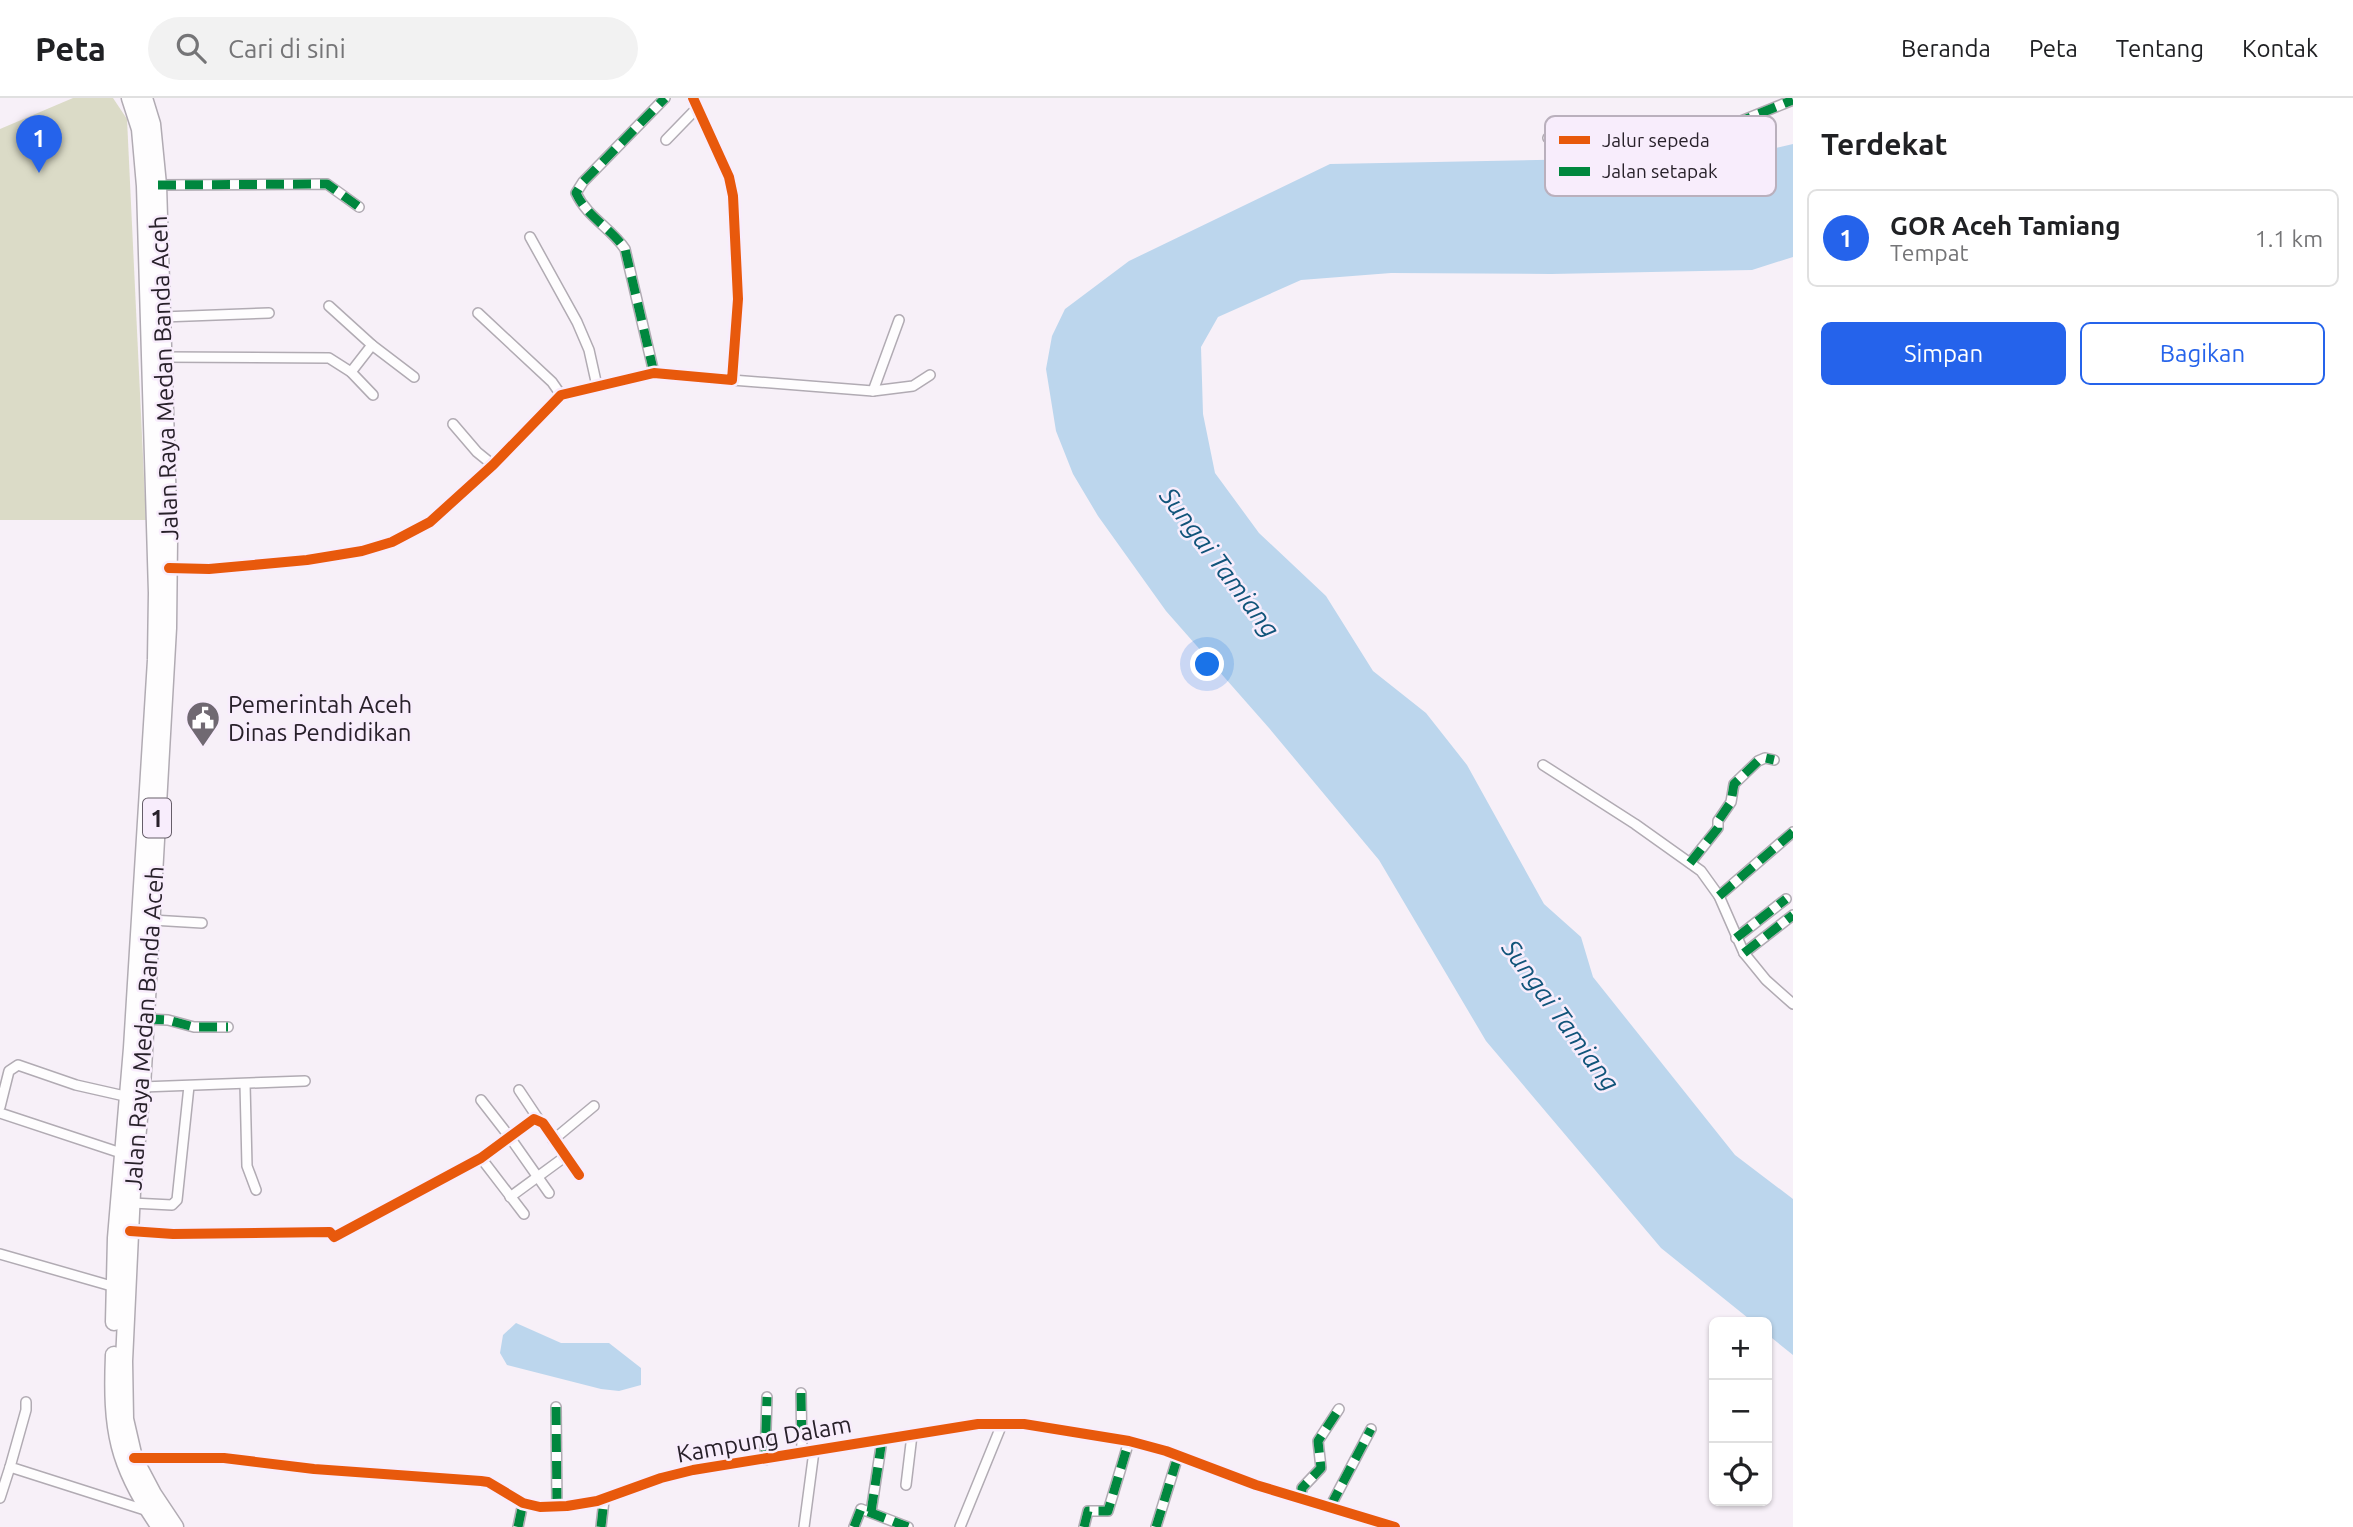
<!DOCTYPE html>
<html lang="id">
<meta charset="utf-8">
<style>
:root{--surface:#fff;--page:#f2f2f2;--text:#202124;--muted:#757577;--line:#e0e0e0;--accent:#2563eb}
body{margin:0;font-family:Ubuntu,sans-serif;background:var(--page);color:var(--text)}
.controls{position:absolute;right:21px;bottom:21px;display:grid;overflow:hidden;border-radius:10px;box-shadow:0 2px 5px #0004}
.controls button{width:63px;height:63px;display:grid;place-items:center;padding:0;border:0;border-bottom:2px solid var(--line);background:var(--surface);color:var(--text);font:35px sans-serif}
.you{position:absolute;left:1208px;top:567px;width:24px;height:24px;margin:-18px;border:5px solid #fff;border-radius:50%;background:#1a73e8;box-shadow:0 0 0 10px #1a73e833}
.badge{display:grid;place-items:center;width:46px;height:46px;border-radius:50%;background:var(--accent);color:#fff;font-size:23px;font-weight:700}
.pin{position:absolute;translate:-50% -58px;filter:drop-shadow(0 2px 4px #0008)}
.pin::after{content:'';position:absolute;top:37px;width:24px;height:21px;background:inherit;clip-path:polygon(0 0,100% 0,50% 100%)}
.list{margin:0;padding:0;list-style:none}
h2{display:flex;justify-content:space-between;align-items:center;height:91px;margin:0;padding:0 28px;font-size:30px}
h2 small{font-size:23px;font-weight:400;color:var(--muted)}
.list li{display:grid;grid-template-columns:46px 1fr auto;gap:21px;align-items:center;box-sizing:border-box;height:98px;margin:0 14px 14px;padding:0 14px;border:2px solid var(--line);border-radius:10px}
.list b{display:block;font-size:26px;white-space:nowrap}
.list p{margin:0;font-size:23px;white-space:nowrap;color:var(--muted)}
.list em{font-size:23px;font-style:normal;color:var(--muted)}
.actions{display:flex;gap:14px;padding:21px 28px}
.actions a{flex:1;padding:16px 0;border:2px solid var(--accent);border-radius:10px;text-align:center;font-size:24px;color:var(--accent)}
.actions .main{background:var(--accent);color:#fff}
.icon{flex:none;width:38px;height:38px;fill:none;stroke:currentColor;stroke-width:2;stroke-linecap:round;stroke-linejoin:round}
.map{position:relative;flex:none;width:1793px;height:1429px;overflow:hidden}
header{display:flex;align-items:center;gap:42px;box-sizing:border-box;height:98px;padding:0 35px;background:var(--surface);border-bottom:2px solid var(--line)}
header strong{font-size:33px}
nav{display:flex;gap:38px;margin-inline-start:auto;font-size:24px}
.search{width:490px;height:63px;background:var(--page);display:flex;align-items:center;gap:18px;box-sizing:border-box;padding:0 24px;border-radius:38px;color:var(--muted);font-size:26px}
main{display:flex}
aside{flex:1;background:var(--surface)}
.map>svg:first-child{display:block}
.green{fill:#dbdbc7}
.water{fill:#bcd6ed}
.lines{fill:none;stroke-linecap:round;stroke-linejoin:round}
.street-casing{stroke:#b1abb3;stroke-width:12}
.highway-casing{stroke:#b1abb3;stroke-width:19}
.street{stroke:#fefdfe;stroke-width:9}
.highway{stroke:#fefdfe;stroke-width:16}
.quiet{stroke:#00873e;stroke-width:9;stroke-dasharray:18 9;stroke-linecap:butt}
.cycleway-casing{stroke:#f8edfc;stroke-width:15}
.cycleway{stroke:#e8590c;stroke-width:10}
.labels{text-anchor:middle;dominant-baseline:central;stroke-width:5;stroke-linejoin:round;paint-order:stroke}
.shield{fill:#f8edfc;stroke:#665e69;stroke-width:2}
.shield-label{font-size:23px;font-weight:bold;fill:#28212a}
.street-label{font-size:24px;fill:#28212a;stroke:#f8edfc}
.poi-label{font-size:24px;fill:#28212a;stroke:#f8edfc;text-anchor:start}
.water-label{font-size:26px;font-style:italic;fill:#11547a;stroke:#f8edfc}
.key{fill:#f8edfc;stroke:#bab0bd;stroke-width:2}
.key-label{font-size:19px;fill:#28212a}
</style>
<header>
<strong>Peta</strong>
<div class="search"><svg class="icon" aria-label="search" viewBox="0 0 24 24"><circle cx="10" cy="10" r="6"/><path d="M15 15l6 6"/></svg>Cari di sini</div>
<nav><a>Beranda</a><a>Peta</a><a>Tentang</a><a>Kontak</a></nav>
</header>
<main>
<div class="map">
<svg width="1793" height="1429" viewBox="0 0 1793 1429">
<rect width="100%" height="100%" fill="#f7f0f8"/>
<polygon class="green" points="73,0 113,0 127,21 146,422 0,422 0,31"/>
<g class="water">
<polygon points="1793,46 1793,159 1752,172 1551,176 1391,175 1301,182 1218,219 1201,249 1203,316 1215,375 1259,435 1326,498 1373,573 1426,615 1467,667 1544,806 1581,839 1593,879 1735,1057 1793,1101 1793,1257 1767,1236 1767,1224 1753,1224 1661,1150 1486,943 1379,762 1269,630 1166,513 1098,418 1073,376 1056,333 1046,271 1052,238 1065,211 1129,163 1330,66 1741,58"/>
<polygon points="516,1225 561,1245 609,1245 641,1270 641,1287 619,1293 601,1291 507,1267 500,1255 503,1237"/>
</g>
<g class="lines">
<g class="street-casing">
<g id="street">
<polyline points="1548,40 1584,46 1661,45 1721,31 1793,2"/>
<polyline points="666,42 698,9"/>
<polyline points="158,87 327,86 359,109"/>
<polyline points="530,139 577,224 589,252 597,288"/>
<polyline points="329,208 372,247 414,279"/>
<polyline points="478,215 552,284 561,297"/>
<polyline points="162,219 269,215"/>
<polyline points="163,259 329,260 351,274 373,297"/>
<polyline points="351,274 372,247"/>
<path d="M654,275L625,151C611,130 587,119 576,95L583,84L665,0"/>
<polyline points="732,282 873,293 913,288 930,277"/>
<polyline points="873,293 899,222"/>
<polyline points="453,326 477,354 493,367"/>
<polyline points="169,470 209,471 307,462 362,453 392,444 430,424 493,367 561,297 654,275 732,282 738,201 733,98 729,79 693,0"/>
<polyline points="1543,667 1635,726 1701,773 1719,798 1744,855 1766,882 1793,906"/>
<polyline points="1690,765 1718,730 1718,723 1731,704 1734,686 1758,663 1765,660 1774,662"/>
<polyline points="1719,798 1793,734"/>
<polyline points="152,822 202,825"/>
<polyline points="1736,840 1786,801"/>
<polyline points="1744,855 1793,817"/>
<polyline points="146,921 168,922 194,929 228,929"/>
<polyline points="245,986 247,1068 256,1092"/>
<polyline points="142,989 305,983"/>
<polyline points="519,992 539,1022"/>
<polyline points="481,1002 509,1038 549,1095"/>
<polyline points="0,1009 9,973 18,967 76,987 129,999"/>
<polyline points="0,1015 124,1056"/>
<polyline points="553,1042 594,1008"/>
<polyline points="481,1060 524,1116"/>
<polyline points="510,1099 566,1058"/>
<polyline points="132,1105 172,1107 177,1102 189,988"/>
<polyline points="130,1133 173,1136 330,1134 334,1139 481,1060 534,1021 543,1025 579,1077"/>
<polyline points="0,1156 115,1189"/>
<polyline points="801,1295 802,1355"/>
<polyline points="26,1304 26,1312 10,1369 148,1413"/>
<polyline points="556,1309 557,1409"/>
<polyline points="134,1360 224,1360 314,1371 481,1383 488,1384 523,1405 540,1409 567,1408 597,1403 661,1380 693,1372 978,1326 1024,1326 1129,1343 1166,1353 1256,1387 1395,1429"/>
<polyline points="765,1362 767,1299"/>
<polyline points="906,1387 912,1337"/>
<polyline points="0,1400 10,1369"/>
<polyline points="1301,1401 1302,1390 1321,1370 1318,1343 1339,1311"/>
<polyline points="1330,1409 1371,1331"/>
<polyline points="871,1414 882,1342"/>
<polyline points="518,1429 523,1405"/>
<polyline points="601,1429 604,1402"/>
<polyline points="804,1429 814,1353"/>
<polyline points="854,1429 861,1411 908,1429"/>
<polyline points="960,1429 1002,1326"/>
<polyline points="1084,1429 1088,1413 1108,1413 1129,1343"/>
<polyline points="1156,1429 1178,1358"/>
</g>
</g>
<g class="highway-casing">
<g id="highway">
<polyline points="144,0 152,26 158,87 169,442 168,530 142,989 132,1094 124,1263 125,1321 134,1360 153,1396 175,1429"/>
<polyline points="114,1224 116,1140 132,950 156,562 157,495 145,88 140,31 130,0"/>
<path d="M114,1257C111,1332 117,1367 160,1429"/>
</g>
</g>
<use href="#street" class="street"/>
<use href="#highway" class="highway"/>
<g class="quiet">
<polyline points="1548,40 1584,46 1661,45 1721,31 1793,2"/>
<polyline points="158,87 327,86 359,109"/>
<path d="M654,275L625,151C611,130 587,119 576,95L583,84L665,0"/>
<polyline points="1690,765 1718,730 1718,723 1731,704 1734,686 1758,663 1765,660 1774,662"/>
<polyline points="1719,798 1793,734"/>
<polyline points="1736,840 1786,801"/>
<polyline points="1744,855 1793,817"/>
<polyline points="146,921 168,922 194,929 228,929"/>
<polyline points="801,1295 802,1355"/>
<polyline points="556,1309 557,1409"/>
<polyline points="765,1362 767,1299"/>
<polyline points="1301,1401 1302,1390 1321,1370 1318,1343 1339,1311"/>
<polyline points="1330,1409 1371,1331"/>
<polyline points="871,1414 882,1342"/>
<polyline points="518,1429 523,1405"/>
<polyline points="601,1429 604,1402"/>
<polyline points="854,1429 861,1411 908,1429"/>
<polyline points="1084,1429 1088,1413 1108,1413 1129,1343"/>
<polyline points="1156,1429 1178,1358"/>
</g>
<g class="cycleway-casing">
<g id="cycleway">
<polyline points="169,470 209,471 307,462 362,453 392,444 430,424 493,367 561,297 654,275 732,282 738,201 733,98 729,79 693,0"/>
<polyline points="130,1133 173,1136 330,1134 334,1139 481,1060 534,1021 543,1025 579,1077"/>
<polyline points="134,1360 224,1360 314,1371 481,1383 488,1384 523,1405 540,1409 567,1408 597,1403 661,1380 693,1372 978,1326 1024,1326 1129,1343 1166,1353 1256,1387 1395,1429"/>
</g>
</g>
<use href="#cycleway" class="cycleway"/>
</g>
<defs>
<g id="civic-pin" transform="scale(1.75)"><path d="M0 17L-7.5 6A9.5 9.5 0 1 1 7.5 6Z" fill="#706972" stroke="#f8edfc"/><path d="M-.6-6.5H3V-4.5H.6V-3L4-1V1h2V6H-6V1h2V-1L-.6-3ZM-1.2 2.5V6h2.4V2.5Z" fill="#fff"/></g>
</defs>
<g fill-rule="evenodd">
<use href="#civic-pin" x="203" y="620"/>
</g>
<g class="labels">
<rect class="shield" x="143" y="700.5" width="28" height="39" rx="5"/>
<g class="shield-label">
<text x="157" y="720">1</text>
</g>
<g class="street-label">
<text transform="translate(164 280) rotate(-92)">Jalan Raya Medan Banda Aceh</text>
<text transform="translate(144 930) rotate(-86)">Jalan Raya Medan Banda Aceh</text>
<text transform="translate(764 1341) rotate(-10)">Kampung Dalam</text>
</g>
<g class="poi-label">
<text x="228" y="606">Pemerintah Aceh<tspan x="228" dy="28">Dinas Pendidikan</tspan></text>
</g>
<g class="water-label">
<text transform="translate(1220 464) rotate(53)">Sungai Tamiang</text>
<text transform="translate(1561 917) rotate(54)">Sungai Tamiang</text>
</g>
</g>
<rect x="1545" y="18" width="231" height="80" rx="10" class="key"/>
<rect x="1559" y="38" width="31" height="8" fill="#e8590c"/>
<rect x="1559" y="69" width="31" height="9" fill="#00873e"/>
<g class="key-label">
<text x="1602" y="49">Jalur sepeda</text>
<text x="1602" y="80">Jalan setapak</text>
</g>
</svg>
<div class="controls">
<button>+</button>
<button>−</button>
<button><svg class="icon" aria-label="locate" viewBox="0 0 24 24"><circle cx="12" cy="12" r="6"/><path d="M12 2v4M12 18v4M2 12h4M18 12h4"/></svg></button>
</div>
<div class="you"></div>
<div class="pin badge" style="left:39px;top:75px">1</div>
</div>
<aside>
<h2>Terdekat<small></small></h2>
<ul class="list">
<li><span class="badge">1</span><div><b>GOR Aceh Tamiang</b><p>Tempat</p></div><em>1.1 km</em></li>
</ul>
<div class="actions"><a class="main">Simpan</a><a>Bagikan</a></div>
</aside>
</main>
